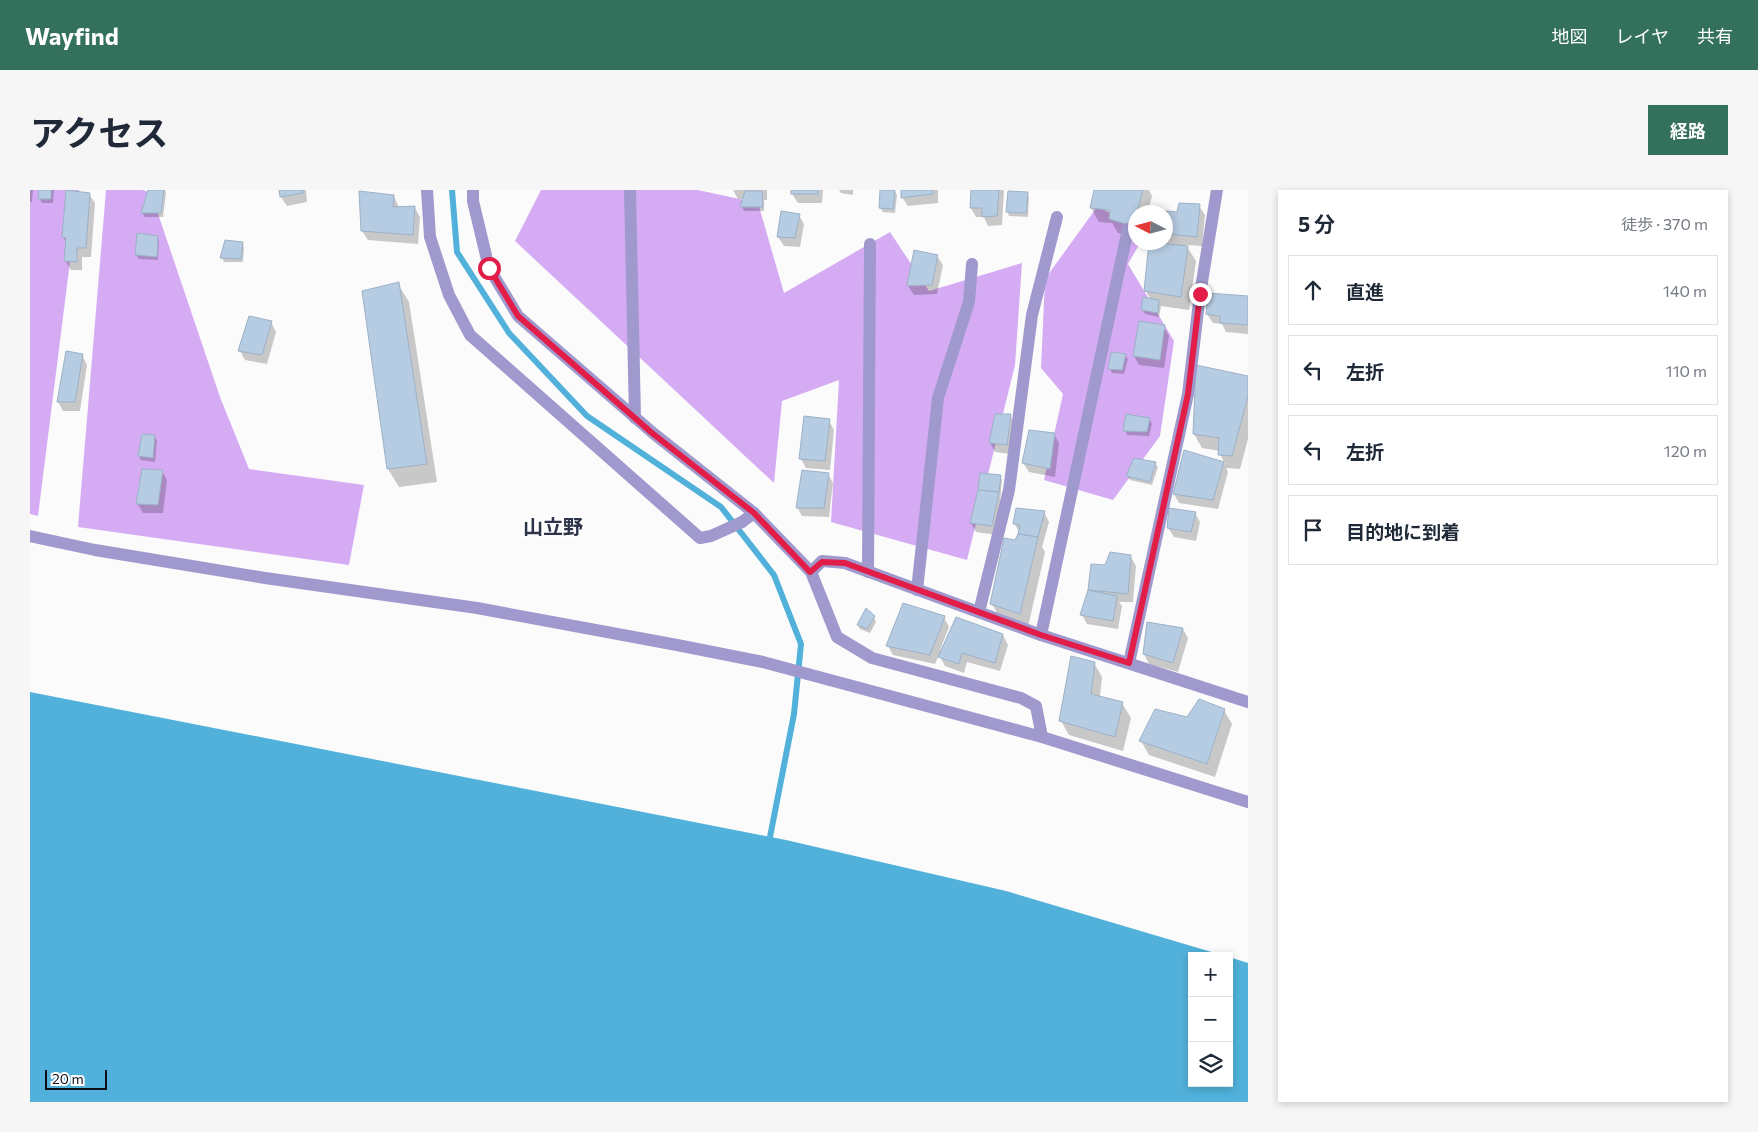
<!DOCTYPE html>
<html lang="ja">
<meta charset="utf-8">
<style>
:root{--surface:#fff;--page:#f6f6f7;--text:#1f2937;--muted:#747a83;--line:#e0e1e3;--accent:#34715c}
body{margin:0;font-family:Commissioner,"Noto Sans JP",sans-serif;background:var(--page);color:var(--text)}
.controls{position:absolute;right:15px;bottom:15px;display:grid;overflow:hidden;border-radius:0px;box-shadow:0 2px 8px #0003}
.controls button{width:45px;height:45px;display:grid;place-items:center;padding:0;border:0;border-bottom:1px solid var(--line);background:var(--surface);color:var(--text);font:25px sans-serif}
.compass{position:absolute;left:1098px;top:15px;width:45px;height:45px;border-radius:50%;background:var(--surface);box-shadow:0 2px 8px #0003;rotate:276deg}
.scale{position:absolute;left:15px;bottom:12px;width:62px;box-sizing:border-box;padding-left:5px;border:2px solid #0c0f18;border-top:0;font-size:14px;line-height:18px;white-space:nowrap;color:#0c0f18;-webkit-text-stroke:4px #fff;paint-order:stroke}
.stop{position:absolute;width:15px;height:15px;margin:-11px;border:4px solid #e11d48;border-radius:50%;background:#fff}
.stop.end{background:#e11d48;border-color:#fff;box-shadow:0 1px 5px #0008}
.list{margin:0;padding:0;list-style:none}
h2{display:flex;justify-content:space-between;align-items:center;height:65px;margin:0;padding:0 20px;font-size:21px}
h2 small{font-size:16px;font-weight:400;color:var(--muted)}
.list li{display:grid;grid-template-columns:32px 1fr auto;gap:15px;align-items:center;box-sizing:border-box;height:70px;margin:0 10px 10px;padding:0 10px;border:1px solid var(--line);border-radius:0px}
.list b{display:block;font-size:19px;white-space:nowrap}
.list em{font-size:16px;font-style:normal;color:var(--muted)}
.icon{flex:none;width:28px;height:28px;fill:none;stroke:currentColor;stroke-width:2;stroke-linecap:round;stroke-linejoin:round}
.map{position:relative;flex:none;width:1218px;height:912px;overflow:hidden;border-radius:0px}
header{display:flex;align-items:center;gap:30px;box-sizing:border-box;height:70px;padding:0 25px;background:var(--accent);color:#fff}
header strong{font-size:24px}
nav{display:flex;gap:28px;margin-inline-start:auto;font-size:18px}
.intro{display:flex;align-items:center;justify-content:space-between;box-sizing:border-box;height:120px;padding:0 30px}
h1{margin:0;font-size:35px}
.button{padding:12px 22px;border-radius:0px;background:var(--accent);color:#fff;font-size:18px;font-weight:700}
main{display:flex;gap:30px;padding:0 30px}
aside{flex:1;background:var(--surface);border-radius:0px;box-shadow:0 2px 8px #0003}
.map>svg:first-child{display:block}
.forest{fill:#d5acf4}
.water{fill:#51b1da}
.shadow{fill:#0003}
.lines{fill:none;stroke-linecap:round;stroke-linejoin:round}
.stream{stroke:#51b1da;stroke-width:6}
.building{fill:#b6cce3;stroke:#9cb1c7}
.minor{stroke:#9f99cd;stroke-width:12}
.tertiary{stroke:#9f99cd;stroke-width:12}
.route{stroke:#e11d48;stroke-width:6}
.labels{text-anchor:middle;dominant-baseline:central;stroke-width:4;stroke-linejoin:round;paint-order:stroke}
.quarter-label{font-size:20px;font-weight:bold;fill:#2e354b;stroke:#fff}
</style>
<header>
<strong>Wayfind</strong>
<nav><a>地図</a><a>レイヤ</a><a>共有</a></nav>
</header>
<div class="intro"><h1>アクセス</h1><a class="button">経路</a></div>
<main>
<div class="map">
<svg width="1218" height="912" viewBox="0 0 1218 912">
<rect width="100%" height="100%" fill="#fbfbfb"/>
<g class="forest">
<polygon points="0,0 49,0 8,326 0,324"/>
<polygon points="76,0 113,0 121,3 190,207 219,279 334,295 319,375 48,337"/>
<polygon points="511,0 668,0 728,13 754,103 860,42 899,101 992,73 985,175 937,370 801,332 809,190 752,211 744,293 485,51"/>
<polygon points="1067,17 1105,34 1106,52 1110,53 1098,74 1144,151 1130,246 1083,310 1014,290 1033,204 1011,178 1015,89"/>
</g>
<polygon class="water" points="0,502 756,650 976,701 1195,766 1162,766 1162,893 1199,893 1199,767 1218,773 1218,912 0,912"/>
<g class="shadow">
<polygon points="0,0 3,0 2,12 0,12"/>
<polygon points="10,0 24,0 23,13 12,13 10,9"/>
<polygon points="119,0 135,0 136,3 133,27 115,27 112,23"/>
<polygon points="251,0 276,0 277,12 257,16 251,7"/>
<polygon points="703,0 737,0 737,10 734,10 734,21 714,21 712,17 714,9 708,9"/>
<polygon points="763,0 793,0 792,13 768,13 762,4"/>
<polygon points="809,0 823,0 823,5 811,3"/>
<polygon points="851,0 865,0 864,0 867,5 865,23 853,22 850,18"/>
<polygon points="872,0 908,0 908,13 878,16 872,7"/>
<polygon points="943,0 974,0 972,35 958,36 954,27 946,27 941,18"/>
<polygon points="1066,0 1119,0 1122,6 1118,22 1106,22 1106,48 1088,43 1082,33 1069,32 1061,18"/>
<polygon points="997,3 999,7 998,27 979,26 977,21"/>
<polygon points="59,4 65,13 61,67 52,67 52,80 41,80 35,70 37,54 33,47"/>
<polygon points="364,6 369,18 385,18 390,27 388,54 338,50 332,41"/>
<polygon points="1169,16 1175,25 1172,56 1156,55 1166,71 1159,120 1131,116 1129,127 1115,124 1113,120 1121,110 1115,100 1131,54 1130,52 1136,52 1136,23 1148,24"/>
<polygon points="752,22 769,25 774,34 770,57 754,56 748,47"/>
<polygon points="108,44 127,47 129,51 128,70 109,69 106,65"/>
<polygon points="212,53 214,58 213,72 194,72 192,68"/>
<polygon points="907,66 913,75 907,104 884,105 878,96"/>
<polygon points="368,94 379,112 407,292 369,297 358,279"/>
<polygon points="1180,105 1218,107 1218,144 1196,142 1192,134 1183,133 1177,124"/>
<polygon points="241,132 246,142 237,174 215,170 210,161"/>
<polygon points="1134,137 1139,146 1134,178 1109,175 1104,166"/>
<polygon points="52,165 57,175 50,221 33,221 28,212"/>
<polygon points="1095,165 1098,169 1094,184 1082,183 1080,179"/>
<polygon points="1167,177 1218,187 1218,249 1210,279 1196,278 1198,282 1188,319 1149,313 1144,304 1155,261 1195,274 1190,264 1190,261 1172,258 1164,244"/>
<polygon points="980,225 985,234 981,264 965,262 960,253"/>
<polygon points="1120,230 1122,234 1119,246 1097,245 1095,240"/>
<polygon points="799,231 804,240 800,280 776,278 771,269"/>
<polygon points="1024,244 1029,253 1025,287 999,282 993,273"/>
<polygon points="125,247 127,251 125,272 111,270 109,266"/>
<polygon points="1125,273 1128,277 1122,295 1100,290 1097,286"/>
<polygon points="132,281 137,290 133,323 113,323 107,313"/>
<polygon points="798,284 803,293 799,327 772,326 767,317"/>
<polygon points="970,286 972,290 967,345 946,342 941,333"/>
<polygon points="1014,322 1019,332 1012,357 1015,362 998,437 970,428 962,414 989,342 985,334"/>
<polygon points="1165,323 1170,332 1166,351 1144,347 1138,338"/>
<polygon points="1101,367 1106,376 1103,412 1089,412 1092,416 1088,439 1057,434 1052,425 1059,401 1062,375 1076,377"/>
<polygon points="844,427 846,432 840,443 830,439 828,435"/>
<polygon points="914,427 919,437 910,460 912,461 973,445 978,455 970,481 937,472 934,483 915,476 909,465 905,474 863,465 858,456"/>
<polygon points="1153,439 1158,448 1148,482 1119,474 1114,464"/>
<polygon points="1064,473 1072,487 1070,507 1092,513 1101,528 1093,561 1039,545 1031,531"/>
<polygon points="1194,520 1202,534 1185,587 1119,565 1111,551"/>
</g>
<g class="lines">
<polyline class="stream" points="422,0 427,62 479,143 557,226 691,317 744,385 771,454 764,524 740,647"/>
</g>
<g class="building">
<polygon points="9,0 21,0 21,9 8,9"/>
<polygon points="36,0 60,3 56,58 47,58 47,72 34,71 36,48 32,47"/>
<polygon points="118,0 134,0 131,23 111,23"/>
<polygon points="249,0 273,0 273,3 250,7"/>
<rect x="761" y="0" width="27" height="4"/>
<polygon points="850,0 865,0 863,19 849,18"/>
<polygon points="871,0 903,0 903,4 871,8"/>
<polygon points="941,0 969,0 967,26 952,27 952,18 940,18"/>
<polygon points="1064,0 1113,0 1107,22 1106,22 1103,36 1079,29 1080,20 1060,18"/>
<polygon points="329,1 364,5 363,17 385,16 383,45 331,41"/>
<polygon points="715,1 732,1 733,17 710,17"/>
<polygon points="978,1 998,2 996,23 976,22"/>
<polygon points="1149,13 1170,14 1167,47 1136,44 1136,22 1124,22 1124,20 1147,22"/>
<polygon points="751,21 770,24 765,48 747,47"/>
<polygon points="107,43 128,46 127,67 105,65"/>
<polygon points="195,50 213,52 211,69 190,68"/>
<polygon points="1119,52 1158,56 1151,107 1114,101"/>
<polygon points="884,60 908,65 902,95 877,96"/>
<polygon points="369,92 397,274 357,279 332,101"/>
<polygon points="1178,103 1218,106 1218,135 1190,133 1190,126 1176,124"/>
<polygon points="1113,107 1129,110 1128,123 1111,120"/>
<polygon points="219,126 242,131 232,165 208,161"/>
<polygon points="1109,131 1135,135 1130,170 1103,166"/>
<polygon points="36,161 53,164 45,212 27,212"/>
<polygon points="1081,162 1096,164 1092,180 1078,179"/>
<polygon points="1166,175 1218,186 1218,206 1202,266 1188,265 1189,248 1163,244"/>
<polygon points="965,224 981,224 977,255 959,253"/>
<polygon points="1096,224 1120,228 1117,242 1093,241"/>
<polygon points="774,226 800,229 795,271 769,269"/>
<polygon points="999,240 1025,243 1020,279 992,273"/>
<polygon points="112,244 125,245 123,268 108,266"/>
<polygon points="1154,260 1194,272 1183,310 1143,304"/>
<polygon points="1104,268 1126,272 1120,292 1096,286"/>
<polygon points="112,279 133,280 128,315 106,314"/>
<polygon points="772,280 799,283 794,318 766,318"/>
<polygon points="950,283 971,285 969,302 948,300"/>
<polygon points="948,300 969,302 962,336 940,333"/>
<polygon points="986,318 1015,321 1008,347 988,344 990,335 983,334"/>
<polygon points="1139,318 1166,322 1161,342 1137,338"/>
<polygon points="988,344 1008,347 990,424 960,414 974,348 985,350"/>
<polygon points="1080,362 1101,365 1098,404 1058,400 1061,374 1075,375"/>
<polygon points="1058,400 1087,406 1083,431 1050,425"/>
<polygon points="873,413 915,426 900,465 856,456"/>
<polygon points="836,418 845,426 837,439 827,435"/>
<polygon points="926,427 973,444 965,473 932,463 929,474 908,467"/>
<polygon points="1117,432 1153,438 1143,473 1113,464"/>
<polygon points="1041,466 1065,472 1061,504 1093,512 1085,547 1029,531"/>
<polygon points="1169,509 1195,519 1177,574 1109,551 1125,519 1157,527"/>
</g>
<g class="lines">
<g class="minor">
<polyline points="397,0 400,47 419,105 440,145 670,348 681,346 712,332"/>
<polyline points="600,0 605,228"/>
<polyline points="781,382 792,371 815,373 1011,445 1218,512"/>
<polyline points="838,382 840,54"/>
<polyline points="887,400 908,208 939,112 942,74"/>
<polyline points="949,422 979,300 1002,125 1027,27"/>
<polyline points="1011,445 1098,39"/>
<polyline points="1099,473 1158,204 1170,104 1187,0"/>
</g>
<g class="tertiary">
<polyline points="443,0 443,11 459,78 488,126 623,243 724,323 781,382 807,447 842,468 991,508 1006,516 1012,547"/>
<polyline points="712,332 724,323"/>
<polyline points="0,346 65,360 235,388 447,418 647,455 733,472 1012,547 1218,612"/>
</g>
</g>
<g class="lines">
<polyline class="route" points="459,78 488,126 622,243 724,323 780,382 792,372 815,373 1011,445 1099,473 1158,204 1170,104"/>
</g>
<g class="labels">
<g class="quarter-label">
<text x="523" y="336">山立野</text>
</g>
</g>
</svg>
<div class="controls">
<button>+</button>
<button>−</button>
<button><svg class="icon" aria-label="layers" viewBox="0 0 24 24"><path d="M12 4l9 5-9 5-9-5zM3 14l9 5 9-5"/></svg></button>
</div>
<svg class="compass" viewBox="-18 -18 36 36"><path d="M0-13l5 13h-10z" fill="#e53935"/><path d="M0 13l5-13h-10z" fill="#747a83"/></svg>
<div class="scale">20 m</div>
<div class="stop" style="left:459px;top:78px"></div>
<div class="stop end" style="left:1170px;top:104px"></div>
</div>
<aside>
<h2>5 分<small>徒歩 · 370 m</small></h2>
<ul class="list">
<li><svg class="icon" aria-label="ahead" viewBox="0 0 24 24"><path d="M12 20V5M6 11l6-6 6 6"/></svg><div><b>直進</b></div><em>140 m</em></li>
<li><svg class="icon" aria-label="left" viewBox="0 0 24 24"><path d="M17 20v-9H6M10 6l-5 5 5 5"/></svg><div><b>左折</b></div><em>110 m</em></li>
<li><svg class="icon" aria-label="left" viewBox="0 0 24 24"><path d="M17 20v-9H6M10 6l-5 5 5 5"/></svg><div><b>左折</b></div><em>120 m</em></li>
<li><svg class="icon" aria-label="arrive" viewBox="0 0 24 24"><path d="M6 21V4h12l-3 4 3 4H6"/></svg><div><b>目的地に到着</b></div></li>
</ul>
</aside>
</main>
